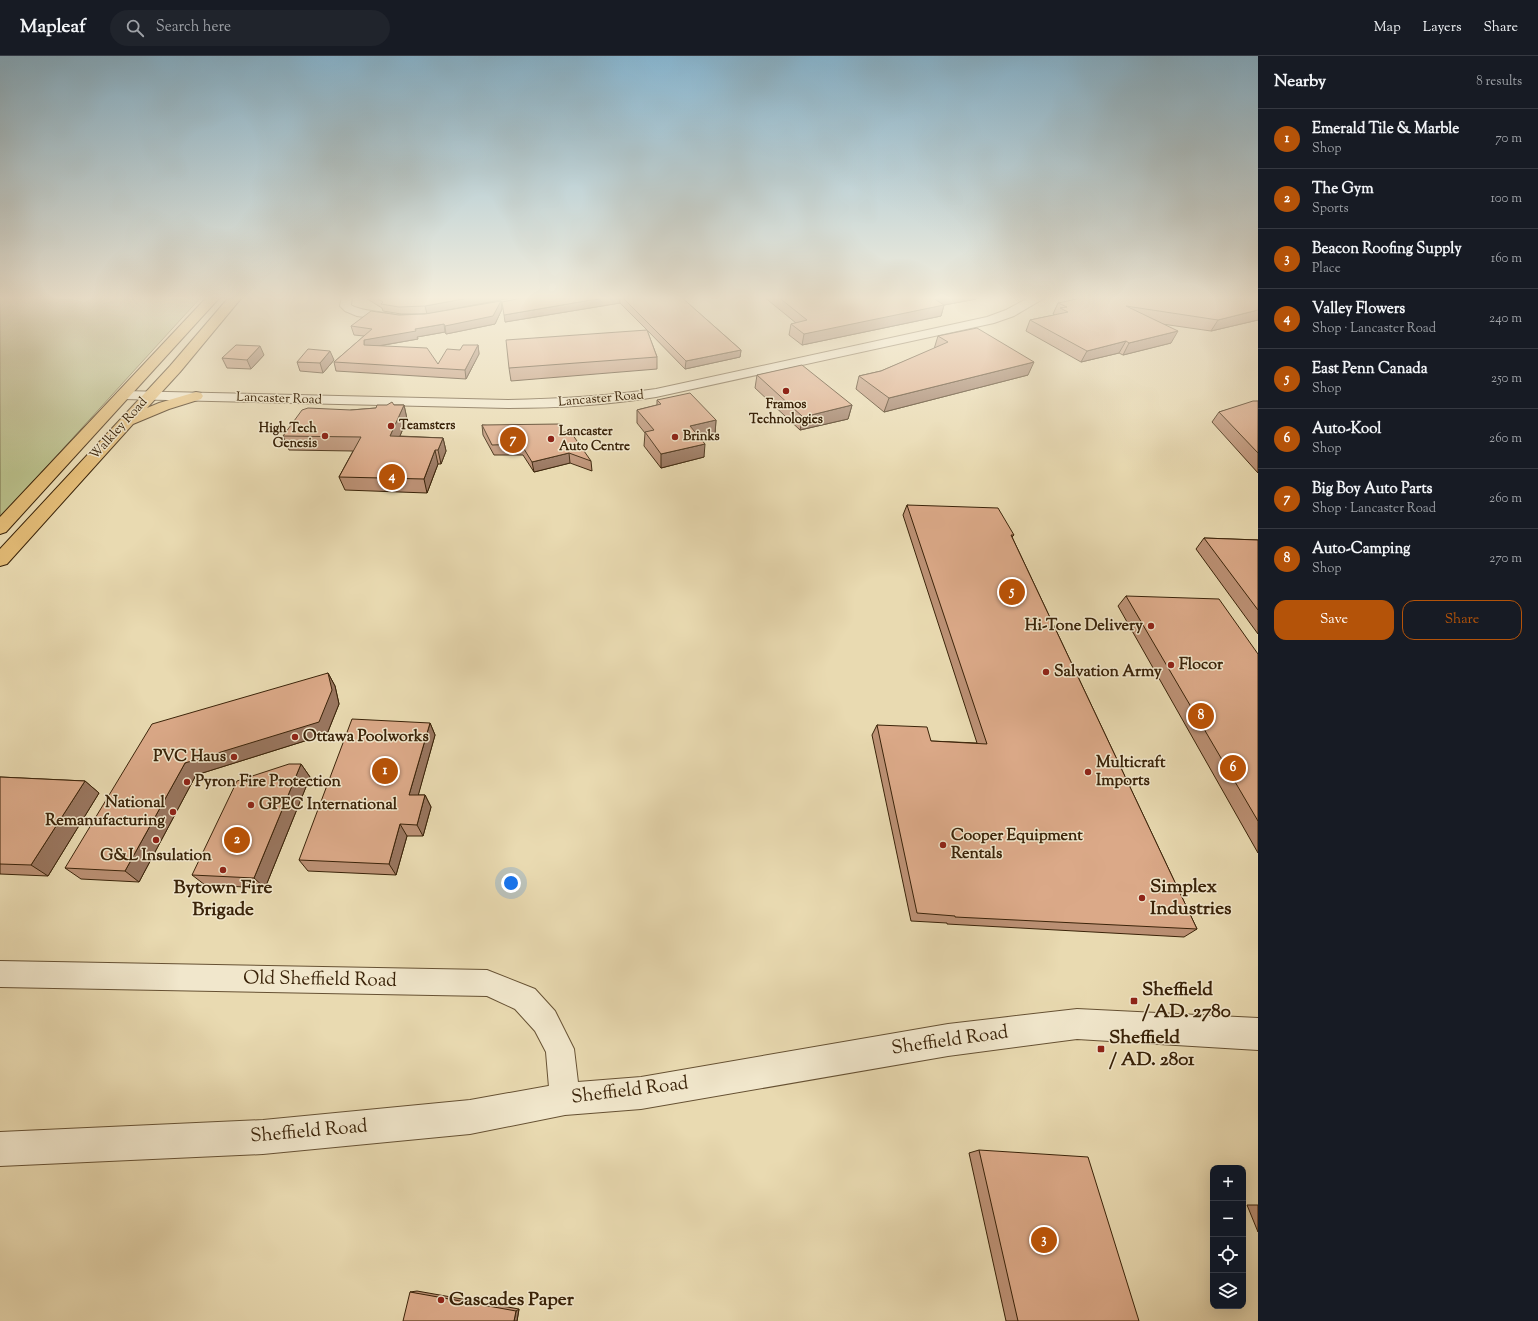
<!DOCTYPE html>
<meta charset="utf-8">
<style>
:root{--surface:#171b24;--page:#20242c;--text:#f1f3f6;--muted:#9ea1a6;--line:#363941;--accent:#b45309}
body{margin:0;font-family:"Sorts Mill Goudy",serif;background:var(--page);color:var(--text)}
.controls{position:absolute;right:12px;bottom:12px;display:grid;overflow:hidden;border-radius:8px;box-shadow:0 4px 16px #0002}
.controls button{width:36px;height:36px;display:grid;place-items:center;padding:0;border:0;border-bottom:1px solid var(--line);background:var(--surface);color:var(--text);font:20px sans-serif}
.you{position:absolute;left:511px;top:827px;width:14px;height:14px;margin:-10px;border:3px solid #fff;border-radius:50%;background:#1a73e8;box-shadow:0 0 0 6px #1a73e833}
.badge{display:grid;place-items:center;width:26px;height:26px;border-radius:50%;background:var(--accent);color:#fff;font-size:13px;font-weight:700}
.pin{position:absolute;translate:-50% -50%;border:2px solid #fff;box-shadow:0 1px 4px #0006}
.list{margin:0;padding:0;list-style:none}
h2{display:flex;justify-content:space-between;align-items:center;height:52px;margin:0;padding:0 16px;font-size:17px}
h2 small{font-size:13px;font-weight:400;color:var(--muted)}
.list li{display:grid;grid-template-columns:26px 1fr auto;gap:12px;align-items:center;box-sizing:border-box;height:60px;padding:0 16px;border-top:1px solid var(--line)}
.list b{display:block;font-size:15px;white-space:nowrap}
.list p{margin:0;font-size:13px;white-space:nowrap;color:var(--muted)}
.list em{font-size:13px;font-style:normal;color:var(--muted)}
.actions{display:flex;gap:8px;padding:12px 16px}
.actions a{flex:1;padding:9px 0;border:1px solid var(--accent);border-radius:12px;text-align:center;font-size:14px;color:var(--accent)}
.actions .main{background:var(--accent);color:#fff}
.icon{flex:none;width:22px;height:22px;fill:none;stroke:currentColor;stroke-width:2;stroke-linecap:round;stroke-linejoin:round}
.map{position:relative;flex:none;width:1258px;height:1265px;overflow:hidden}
header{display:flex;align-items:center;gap:24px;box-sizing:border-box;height:56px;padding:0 20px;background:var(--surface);border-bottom:1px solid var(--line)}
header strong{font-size:19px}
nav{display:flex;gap:22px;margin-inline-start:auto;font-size:14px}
.search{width:280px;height:36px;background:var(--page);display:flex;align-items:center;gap:10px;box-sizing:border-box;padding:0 14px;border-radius:22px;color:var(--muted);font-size:15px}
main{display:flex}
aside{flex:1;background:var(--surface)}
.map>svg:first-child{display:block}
.green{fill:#b9bf8a;stroke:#7a714a}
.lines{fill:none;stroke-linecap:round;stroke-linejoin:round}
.minor-casing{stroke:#665133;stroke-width:2}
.tertiary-casing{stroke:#665133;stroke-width:2}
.primary-casing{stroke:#3a2309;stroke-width:2}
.minor{fill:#f1e7cc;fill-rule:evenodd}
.tertiary{fill:#f1e7cc;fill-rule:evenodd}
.primary{fill:#e4bd78;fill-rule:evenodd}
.wall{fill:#bc9175;stroke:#3a2309}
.shaded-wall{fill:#99765f;stroke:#3a2309}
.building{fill:#dba988;stroke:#3a2309}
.poi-dot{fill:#8f2418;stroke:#f1e7cc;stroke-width:1.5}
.labels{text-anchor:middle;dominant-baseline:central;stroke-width:3;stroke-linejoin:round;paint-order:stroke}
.far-street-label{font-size:13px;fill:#3a2309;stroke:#f1e7cc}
.far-poi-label{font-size:13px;font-weight:bold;fill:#3a2309;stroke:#f1e7cc;text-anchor:start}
.poi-label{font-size:16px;font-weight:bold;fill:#3a2309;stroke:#f1e7cc;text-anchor:start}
.near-poi-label{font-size:19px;font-weight:bold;fill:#3a2309;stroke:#f1e7cc;text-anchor:start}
.near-street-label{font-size:19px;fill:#3a2309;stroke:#f1e7cc}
</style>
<header>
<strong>Mapleaf</strong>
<div class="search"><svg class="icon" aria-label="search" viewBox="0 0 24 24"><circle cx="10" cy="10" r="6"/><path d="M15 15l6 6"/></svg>Search here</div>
<nav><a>Map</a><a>Layers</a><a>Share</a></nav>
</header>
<main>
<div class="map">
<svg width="1258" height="1265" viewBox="0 0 1258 1265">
<rect width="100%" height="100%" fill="#e9dab1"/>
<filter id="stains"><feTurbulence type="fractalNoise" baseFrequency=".005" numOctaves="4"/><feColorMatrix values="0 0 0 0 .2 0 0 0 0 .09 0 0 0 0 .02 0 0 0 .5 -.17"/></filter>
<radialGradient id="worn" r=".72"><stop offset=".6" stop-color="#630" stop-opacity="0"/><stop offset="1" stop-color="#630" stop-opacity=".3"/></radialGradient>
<polygon class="green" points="0,240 202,240 0,462"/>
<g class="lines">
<g class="minor-casing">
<g id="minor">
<path d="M342,240H352L351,249C363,257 395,255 401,262L395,265L357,260L345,255L340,250Z"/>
<polygon points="0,905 487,914 535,933 555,955 574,993 580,1043 576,1054 565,1058 554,1054 550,1043 546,996 535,975 515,953 487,940 0,931"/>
</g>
</g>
<g class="tertiary-casing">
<g id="tertiary">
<path d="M1032,240H1048L1014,260L994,267L656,341C607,349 558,352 508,352L123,343L118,342L116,339L118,336L123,335L508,344C558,343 607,340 656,333L987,261L1006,254Z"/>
<polygon points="1077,953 1258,962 1258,994 1077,983 948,1000 641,1053 565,1059 470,1078 263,1098 0,1110 0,1076 263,1064 470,1044 565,1027 641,1021 948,968"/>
</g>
</g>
<g class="primary-casing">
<g id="primary">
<polygon points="208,240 221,240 6,476 0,478 0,461"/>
<polygon points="230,240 243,240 180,316 147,352 159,347 196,336 201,337 203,340 201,343 169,353 133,368 7,508 0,510 0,493 170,310"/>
</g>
</g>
<use href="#minor" class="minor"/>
<use href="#tertiary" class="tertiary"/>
<use href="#primary" class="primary"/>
</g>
<g class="wall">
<polygon points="364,240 521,240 427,258 401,258 383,255 382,252 364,241"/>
<polygon points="532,240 680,240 741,294 740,301 685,313 647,274 657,301 657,313 511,325 509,312 647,274 620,247 505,266"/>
<polygon points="763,240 977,240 976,243 944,249 941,260 802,289 789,279 791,268 796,267"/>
<polygon points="1258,240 1258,264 1211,275 1162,268 1171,287 1123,299 1119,297 1081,306 1026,275 1030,264 1055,259 1053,258 1058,247"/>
<polygon points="501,245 502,253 495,268 446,278 445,276 417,281 418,283 379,290 438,308 460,294 478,289 479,298 466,323 336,315 334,306 364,280 354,279 351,270 399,259 425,258"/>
<polygon points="938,280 1028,319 884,356 856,333 859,320 881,315 934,293"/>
<polygon points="264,299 251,313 227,312 222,302"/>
<polygon points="334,304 323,317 300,315 297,306"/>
<polygon points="757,319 852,349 848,363 800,374 755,332"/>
<polygon points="657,344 716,364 715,378 699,381 704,401 661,412 644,390 645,377 637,367 637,354 657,349"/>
<polygon points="1258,345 1258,417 1212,366 1219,356"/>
<polygon points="394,349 404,349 407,363 400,380 443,382 446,395 441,408 438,408 427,437 345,434 339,421 353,395 289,394 283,380 351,354 376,352"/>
<polygon points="482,369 561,377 591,405 592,415 570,407 534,416 523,399 494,399 483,379"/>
<polygon points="907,449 1014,479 1012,481 1197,873 1184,881 947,868 947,867 911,865 872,679 877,669 931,685 977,687 903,459"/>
<polygon points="1204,482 1258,484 1258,578 1196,493"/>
<polygon points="1126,540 1258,598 1258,797 1118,550"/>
<polygon points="328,617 335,630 339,648 327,678 196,719 139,826 81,823 65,812"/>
<polygon points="430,667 435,679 418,739 425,739 431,751 423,780 407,780 396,819 308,815 299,804"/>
<polygon points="301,708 310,721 265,832 205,829 192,819"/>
<polygon points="0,721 85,725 99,737 48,820 0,818"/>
<polygon points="979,1094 1139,1265 1006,1265 969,1097"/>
<polygon points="1247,1149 1258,1149 1258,1176"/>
<polygon points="417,1235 519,1253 517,1265 410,1236"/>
</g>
<g class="shaded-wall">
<polygon points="479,240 521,240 427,258 425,250"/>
<polygon points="614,240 620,240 620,247 505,266 504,259"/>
<polygon points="942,240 977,240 976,243 944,249 941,260 802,289 804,278 933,242"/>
<polygon points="501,245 502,253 495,268 446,278 445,270"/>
<polygon points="1258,254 1258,264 1211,275 1218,264"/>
<polygon points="444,268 445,276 417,281 418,283 366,292 364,289 364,284 415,273"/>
<polygon points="1178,275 1171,287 1123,299 1129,287"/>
<polygon points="1126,285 1119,297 1081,306 1087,295"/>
<polygon points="478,289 479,298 466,323 465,314"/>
<polygon points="260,290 264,299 251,313 247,304"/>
<polygon points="741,294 740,301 685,313 686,305"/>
<polygon points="330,295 334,304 323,317 320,307"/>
<polygon points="1034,306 1028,319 884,356 889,342"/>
<polygon points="404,349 407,363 394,394 390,380"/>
<polygon points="852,349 848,363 800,374 803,361"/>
<polygon points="716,364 715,378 689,384 690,370"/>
<polygon points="443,382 446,395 441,408 438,394"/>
<polygon points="705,388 704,401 661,412 661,398"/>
<polygon points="435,394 438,408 427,437 424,423"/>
<polygon points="569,397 570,407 534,416 532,406"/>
<polygon points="328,617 335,630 339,648 327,678 196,719 139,826 125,815 185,707"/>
<polygon points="430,667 435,679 415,751 409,739"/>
<polygon points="301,708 310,721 265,832 254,822"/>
<polygon points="85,725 99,737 48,820 31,809"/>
<polygon points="425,739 431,751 423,780 417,769"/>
<polygon points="400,768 407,780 396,819 389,808"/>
<polygon points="519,1253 517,1265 514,1265 516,1255"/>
</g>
<g class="building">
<polygon points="373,240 479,240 425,250 399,251 381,248 383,246"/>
<polygon points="532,240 614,240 504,259 502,246"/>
<polygon points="621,240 680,240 741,294 686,305"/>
<polygon points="777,240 942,240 933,242 944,249 804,278 791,268 807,264"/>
<polygon points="1091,240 1258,240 1258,254 1218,264 1126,250 1178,275 1129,287 1126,285 1087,295 1030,264 1068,256 1060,252 1067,251 1058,247"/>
<polygon points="501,245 493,260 445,270 444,268 415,273 416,275 364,284 364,289 427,292 438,308 447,293 460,294 463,289 478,289 465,314 334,306 372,273 351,270 371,255 399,259 425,258"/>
<polygon points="977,272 1034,306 889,342 859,320 881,315 948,286 938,280"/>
<polygon points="647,274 657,301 509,312 506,284"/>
<polygon points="236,289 260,290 247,304 222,302"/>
<polygon points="308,293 330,295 320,307 297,306"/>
<polygon points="802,309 852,349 803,361 757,319"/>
<polygon points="690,337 716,364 690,370 705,388 661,398 645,376 654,374 637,354 661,348 657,344"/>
<polygon points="1253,345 1258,345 1258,397 1219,356"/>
<polygon points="392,346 394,349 404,349 390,380 443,382 438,394 435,394 424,423 339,421 361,381 283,380 302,354 308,352 351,354 376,352 377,349 387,349"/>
<polygon points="560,368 560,377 570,375 591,405 569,397 532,406 521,388 492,389 482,369"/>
<polygon points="907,449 998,452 1014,479 1011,479 1197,873 955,861 955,860 917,857 877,669 927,671 931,685 987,688"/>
<polygon points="1204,482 1258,484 1258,554"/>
<polygon points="1126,540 1219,543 1258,598 1258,765"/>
<polygon points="328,617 332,634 319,666 185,707 125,815 65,812 152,668"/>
<polygon points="352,663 430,667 409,739 425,739 417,769 400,768 389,808 299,804"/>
<polygon points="289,708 301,708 254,822 192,819 237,725"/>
<polygon points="0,721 85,725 31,809 0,808"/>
<polygon points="979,1094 1088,1101 1139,1265 1018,1265"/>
<polygon points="410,1236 516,1255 514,1265 403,1265"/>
</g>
<linearGradient id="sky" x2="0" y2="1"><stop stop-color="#87b6d1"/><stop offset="0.58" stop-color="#f5eedc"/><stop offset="1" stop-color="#f5eedc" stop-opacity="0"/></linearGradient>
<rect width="1258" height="417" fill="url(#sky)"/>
<g class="poi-dot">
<circle cx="786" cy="335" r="4"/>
<circle cx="391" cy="370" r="4"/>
<circle cx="325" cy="380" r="4"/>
<circle cx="675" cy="381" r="4"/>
<circle cx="551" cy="383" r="4"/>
<circle cx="1151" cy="570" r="4"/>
<circle cx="1171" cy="609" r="4"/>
<circle cx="1046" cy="616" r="4"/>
<circle cx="295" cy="681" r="4"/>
<circle cx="234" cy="701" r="4"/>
<circle cx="1088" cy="716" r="4"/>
<circle cx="187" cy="726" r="4"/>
<circle cx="251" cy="749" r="4"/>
<circle cx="173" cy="756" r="4"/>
<circle cx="156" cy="784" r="4"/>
<circle cx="943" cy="789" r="4"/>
<circle cx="223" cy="814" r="4"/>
<circle cx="1142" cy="842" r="4"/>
<rect x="1130" y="941" width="8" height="8" rx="2"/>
<rect x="1097" y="989" width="8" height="8" rx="2"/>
<circle cx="441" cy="1244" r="4"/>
</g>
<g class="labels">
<g class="far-street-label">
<text transform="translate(279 343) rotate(2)">Lancaster Road</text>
<text transform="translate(601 343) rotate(-5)">Lancaster Road</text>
<text transform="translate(119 373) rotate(-48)">Walkley Road</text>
</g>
<g class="far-poi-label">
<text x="786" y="349" text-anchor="middle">Framos<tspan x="786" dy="15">Technologies</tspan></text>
<text x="399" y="370">Teamsters</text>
<text x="317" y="373" text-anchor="end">High Tech<tspan x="317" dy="15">Genesis</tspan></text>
<text x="559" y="376">Lancaster<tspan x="559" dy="15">Auto Centre</tspan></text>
<text x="683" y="381">Brinks</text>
</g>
<g class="poi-label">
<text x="1143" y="570" text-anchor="end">Hi-Tone Delivery</text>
<text x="1179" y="609">Flocor</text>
<text x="1054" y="616">Salvation Army</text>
<text x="303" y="681">Ottawa Poolworks</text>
<text x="226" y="701" text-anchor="end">PVC Haus</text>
<text x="1096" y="707">Multicraft<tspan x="1096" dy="18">Imports</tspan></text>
<text x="195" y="726">Pyron Fire Protection</text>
<text x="165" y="747" text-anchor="end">National<tspan x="165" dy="18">Remanufacturing</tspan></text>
<text x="259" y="749">GPEC International</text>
<text x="951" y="780">Cooper Equipment<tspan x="951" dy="18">Rentals</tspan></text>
<text x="156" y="800" text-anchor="middle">G&amp;L Insulation</text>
</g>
<g class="near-poi-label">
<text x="1150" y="831">Simplex<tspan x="1150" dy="22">Industries</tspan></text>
<text x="223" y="832" text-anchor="middle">Bytown Fire<tspan x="223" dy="22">Brigade</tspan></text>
<text x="1142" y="934">Sheffield<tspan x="1142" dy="22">/ AD. 2780</tspan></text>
<text x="1109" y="982">Sheffield<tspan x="1109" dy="22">/ AD. 2801</tspan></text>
<text x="449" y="1244">Cascades Paper</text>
</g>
<g class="near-street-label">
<text transform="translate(320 924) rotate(1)">Old Sheffield Road</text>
<text transform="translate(950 985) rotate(-8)">Sheffield Road</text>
<text transform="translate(630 1035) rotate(-7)">Sheffield Road</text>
<text transform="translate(309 1076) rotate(-5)">Sheffield Road</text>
</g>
</g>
<rect width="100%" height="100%" filter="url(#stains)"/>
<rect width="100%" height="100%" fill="url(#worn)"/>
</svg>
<div class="controls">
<button>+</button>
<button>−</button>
<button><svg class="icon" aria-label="locate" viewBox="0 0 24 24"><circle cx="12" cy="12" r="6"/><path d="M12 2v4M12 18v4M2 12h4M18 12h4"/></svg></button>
<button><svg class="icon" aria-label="layers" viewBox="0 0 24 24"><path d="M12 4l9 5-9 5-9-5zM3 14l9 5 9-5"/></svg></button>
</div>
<div class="you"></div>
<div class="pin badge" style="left:385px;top:715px">1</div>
<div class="pin badge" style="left:237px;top:784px">2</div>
<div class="pin badge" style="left:1044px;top:1184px">3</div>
<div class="pin badge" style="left:392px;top:421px">4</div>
<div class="pin badge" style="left:1012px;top:536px">5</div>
<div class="pin badge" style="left:1233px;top:712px">6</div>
<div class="pin badge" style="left:513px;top:384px">7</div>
<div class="pin badge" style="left:1201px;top:660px">8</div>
</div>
<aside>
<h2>Nearby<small>8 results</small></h2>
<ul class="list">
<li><span class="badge">1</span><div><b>Emerald Tile &amp; Marble</b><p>Shop</p></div><em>70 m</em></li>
<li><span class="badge">2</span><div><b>The Gym</b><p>Sports</p></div><em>100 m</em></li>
<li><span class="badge">3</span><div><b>Beacon Roofing Supply</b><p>Place</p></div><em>160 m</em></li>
<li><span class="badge">4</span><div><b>Valley Flowers</b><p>Shop · Lancaster Road</p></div><em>240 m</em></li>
<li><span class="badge">5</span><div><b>East Penn Canada</b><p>Shop</p></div><em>250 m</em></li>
<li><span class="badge">6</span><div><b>Auto-Kool</b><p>Shop</p></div><em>260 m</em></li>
<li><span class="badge">7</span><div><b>Big Boy Auto Parts</b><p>Shop · Lancaster Road</p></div><em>260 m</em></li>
<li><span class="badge">8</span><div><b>Auto-Camping</b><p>Shop</p></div><em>270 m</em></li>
</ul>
<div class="actions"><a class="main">Save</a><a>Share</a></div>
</aside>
</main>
